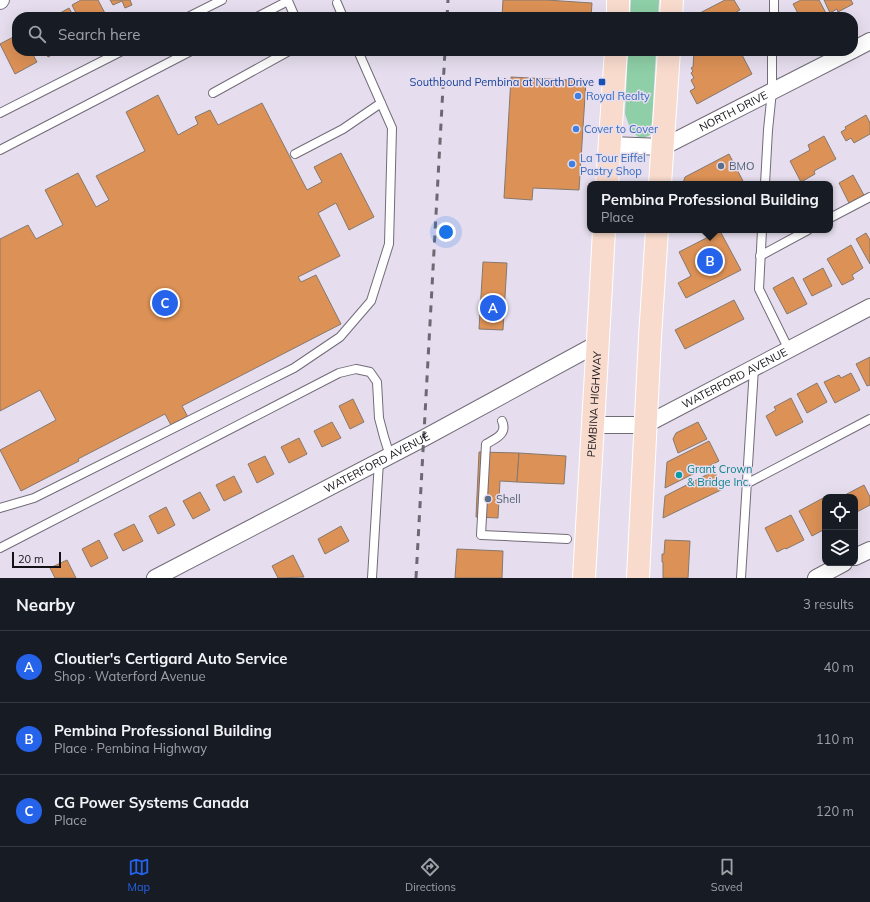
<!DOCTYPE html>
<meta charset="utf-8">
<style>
:root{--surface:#171b24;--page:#20242c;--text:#f1f3f6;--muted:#9ea1a6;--line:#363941;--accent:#2563eb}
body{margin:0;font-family:Mulish,sans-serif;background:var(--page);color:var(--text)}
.controls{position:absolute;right:12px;bottom:12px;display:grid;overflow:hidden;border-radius:8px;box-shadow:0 4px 16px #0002}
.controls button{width:36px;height:36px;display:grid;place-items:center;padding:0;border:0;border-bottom:1px solid var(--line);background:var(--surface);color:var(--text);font:20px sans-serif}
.scale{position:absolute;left:12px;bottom:10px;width:49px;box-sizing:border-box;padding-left:4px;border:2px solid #151217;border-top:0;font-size:11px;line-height:14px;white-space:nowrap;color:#151217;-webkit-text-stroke:3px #e6deee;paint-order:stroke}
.you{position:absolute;left:446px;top:232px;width:14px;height:14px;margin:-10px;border:3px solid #fff;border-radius:50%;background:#1a73e8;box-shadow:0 0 0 6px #1a73e833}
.badge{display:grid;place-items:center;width:26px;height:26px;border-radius:50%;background:var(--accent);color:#fff;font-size:13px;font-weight:700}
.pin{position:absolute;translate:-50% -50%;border:2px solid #fff;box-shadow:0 1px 4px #0006}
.popup{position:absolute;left:587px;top:181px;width:246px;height:52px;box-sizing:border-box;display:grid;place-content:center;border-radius:8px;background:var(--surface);filter:drop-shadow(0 1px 3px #0005);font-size:13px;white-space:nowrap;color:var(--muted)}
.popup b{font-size:15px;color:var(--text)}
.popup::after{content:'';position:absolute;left:50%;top:100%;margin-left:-8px;border:8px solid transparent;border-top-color:var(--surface)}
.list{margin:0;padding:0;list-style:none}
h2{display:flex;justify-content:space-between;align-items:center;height:52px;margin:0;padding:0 16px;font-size:17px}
h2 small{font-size:13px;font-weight:400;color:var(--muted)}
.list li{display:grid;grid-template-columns:26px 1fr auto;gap:12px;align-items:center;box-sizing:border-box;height:72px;padding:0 16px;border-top:1px solid var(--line)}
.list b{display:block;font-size:15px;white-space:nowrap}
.list p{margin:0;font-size:13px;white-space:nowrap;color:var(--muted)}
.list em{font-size:13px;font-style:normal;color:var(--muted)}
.icon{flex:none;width:22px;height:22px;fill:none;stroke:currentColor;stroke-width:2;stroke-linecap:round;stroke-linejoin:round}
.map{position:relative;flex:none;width:870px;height:578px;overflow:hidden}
.search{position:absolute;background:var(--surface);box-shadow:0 4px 16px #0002;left:12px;right:12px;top:12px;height:44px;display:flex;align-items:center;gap:10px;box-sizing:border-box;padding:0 14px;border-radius:16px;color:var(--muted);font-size:15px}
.sheet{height:268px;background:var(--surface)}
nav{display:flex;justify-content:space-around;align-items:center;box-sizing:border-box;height:56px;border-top:1px solid var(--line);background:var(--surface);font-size:11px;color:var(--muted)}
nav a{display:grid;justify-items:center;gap:2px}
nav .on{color:var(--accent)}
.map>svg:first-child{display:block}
.green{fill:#8ecfa7}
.building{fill:#dc9156;stroke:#86786e}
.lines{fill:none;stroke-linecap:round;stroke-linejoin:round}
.lane-casing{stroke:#726b78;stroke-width:10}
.street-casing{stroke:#726b78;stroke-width:18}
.primary-casing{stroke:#fff;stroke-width:24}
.lane{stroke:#fff;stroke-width:8}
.street{stroke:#fff;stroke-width:16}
.primary{stroke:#f8dbcd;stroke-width:22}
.rail{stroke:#6d6872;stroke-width:3;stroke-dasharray:7 7;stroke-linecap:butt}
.transit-dot{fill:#1a4fb4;stroke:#e6deee;stroke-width:1.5}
.shop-dot{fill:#3f7fe0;stroke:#e6deee;stroke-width:1.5}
.service-dot{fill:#5c6f8a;stroke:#e6deee;stroke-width:1.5}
.culture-dot{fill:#0f9aa8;stroke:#e6deee;stroke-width:1.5}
.labels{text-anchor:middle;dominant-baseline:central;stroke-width:3;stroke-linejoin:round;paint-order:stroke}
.transit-label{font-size:11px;fill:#164399;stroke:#e6deee;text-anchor:end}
.shop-label{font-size:11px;fill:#366cbe;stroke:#e6deee;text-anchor:start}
.street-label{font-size:11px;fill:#151217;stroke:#e6deee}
.service-label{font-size:11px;fill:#4e5e75;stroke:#e6deee;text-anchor:start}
.culture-label{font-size:11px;fill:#0d838f;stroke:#e6deee;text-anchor:start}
</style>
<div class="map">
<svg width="870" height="578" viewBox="0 0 870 578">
<rect width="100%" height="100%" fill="#e6deee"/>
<g class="green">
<polygon points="631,0 659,0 658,17 630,17"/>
<polygon points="628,51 656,51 652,121 650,135 644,138 639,138 635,134 629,125 625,114"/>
</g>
<g class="building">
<polygon points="81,0 98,0 107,17 78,17 72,5"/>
<polygon points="110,0 130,0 132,5 125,8 122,1 113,5"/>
<polygon points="503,0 546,0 592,3 591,17 502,17"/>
<polygon points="725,0 734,0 740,10 727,17 696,17 696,15"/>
<polygon points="801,0 819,0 828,17 800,17 793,4"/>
<polygon points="824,0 851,0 853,4 838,12 837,9 830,13"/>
<polygon points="69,8 74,17 53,17"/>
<polygon points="17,35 17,51 31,51 37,62 15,74 0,44"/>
<polygon points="45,51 59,51 48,57"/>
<polygon points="694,51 740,51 752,74 697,104 690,91 695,88 691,80 694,78 691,73 693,71 691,68 693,67"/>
<polygon points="511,77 586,81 579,190 533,188 532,200 504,198"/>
<polygon points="158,95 178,135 198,124 195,117 210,110 218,125 262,103 307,190 322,182 314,167 341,153 374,217 349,230 336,203 318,213 340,256 298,277 301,282 316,275 341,324 182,406 189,419 172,427 165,414 78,459 79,461 21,491 0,450 56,420 40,390 0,411 0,239 28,225 36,239 63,225 45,190 78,173 96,207 109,200 96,176 145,151 126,112"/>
<polygon points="866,115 870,123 870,134 854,143 851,138 846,141 841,132 846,129 845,127"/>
<polygon points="824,136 836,159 814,171 815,174 801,182 790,161 810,150 808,145"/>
<polygon points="729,154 743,181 737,184 684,184 683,183 685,177"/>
<polygon points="853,175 865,197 850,205 839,183"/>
<polygon points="720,231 741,270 686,298 678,283 691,276 679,252"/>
<polygon points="866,233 870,240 870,264 856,239"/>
<polygon points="851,245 863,268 852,275 854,279 842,285 827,259"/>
<polygon points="483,262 507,263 503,330 479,329"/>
<polygon points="823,268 832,286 812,296 803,279"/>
<polygon points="793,277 807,304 787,314 773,288"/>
<polygon points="734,300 744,319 685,349 675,330"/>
<polygon points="870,357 870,385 867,386 856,364"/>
<polygon points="851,373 860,390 835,403 824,382 839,375 841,378"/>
<polygon points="817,383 827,402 807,413 797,394"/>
<polygon points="791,398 803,422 776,436 766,416 776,410 774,407"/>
<polygon points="353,399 364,422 350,429 339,406"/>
<polygon points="332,422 341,438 322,447 314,431"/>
<polygon points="698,422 707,439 678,453 673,439 676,433"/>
<polygon points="299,438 307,454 289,463 281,447"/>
<polygon points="709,441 719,461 665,488 667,462"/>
<polygon points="479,452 519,453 517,482 500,481 498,518 476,517"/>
<polygon points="519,453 566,456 564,484 517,482"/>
<polygon points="265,456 274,474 257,483 248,464"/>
<polygon points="714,471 723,489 663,518 665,496"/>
<polygon points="234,476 242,492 224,501 216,485"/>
<polygon points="864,485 870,497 870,505 855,513 855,497 841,497"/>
<polygon points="200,492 210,510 193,519 183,501"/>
<polygon points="825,497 825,529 812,536 799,511"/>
<polygon points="166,507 175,525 158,534 149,516"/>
<polygon points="791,515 804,540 786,549 785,548 777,552 765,528"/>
<polygon points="134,524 143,541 123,551 114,534"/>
<polygon points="341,526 349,541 325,554 318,539"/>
<polygon points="99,540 108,558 91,567 82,549"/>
<polygon points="665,540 690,541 688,578 663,578 663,562 662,562 662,554 664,554"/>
<polygon points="457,549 503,551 502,578 455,578"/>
<polygon points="293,555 304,577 278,578 272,566"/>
<polygon points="67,560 76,578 55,578 50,568"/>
</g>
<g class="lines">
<g class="lane-casing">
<g id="lane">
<polyline points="337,3 343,17"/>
<polyline points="188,17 222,0"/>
<polyline points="257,17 288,1 295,17"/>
<polyline points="774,17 774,0"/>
<polyline points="213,93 289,51"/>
<polyline points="0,113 122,51"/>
<polyline points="0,150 191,51"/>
<polyline points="295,154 343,129 381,103"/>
<polyline points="765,184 768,130 772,91 772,51"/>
<polyline points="830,218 870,197"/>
<polyline points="762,230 759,289 789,350"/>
<polyline points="760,256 808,230"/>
<path d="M502,421C508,434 495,439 486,444L481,535L567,539"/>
<polyline points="746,484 870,419"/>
<polyline points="0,508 34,498 294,368 340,337 371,301 389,244 392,128 358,51"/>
<polyline points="0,548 339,373 356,369 370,372 377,382 379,418 384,437 390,456"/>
<polyline points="372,578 379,461"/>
<polyline points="741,578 754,368"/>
</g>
</g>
<g class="street-casing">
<g id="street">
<polyline points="0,1 1,0"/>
<polyline points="853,50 870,41"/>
<path id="s1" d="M610,145L663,147L851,51"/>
<path id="s2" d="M593,425H645L870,307"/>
<polyline points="855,557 870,550"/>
<path id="s3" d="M155,578L424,438L597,344"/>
<polyline points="816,578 844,563"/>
</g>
</g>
<g class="primary-casing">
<g id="primary">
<polyline points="618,17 618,0"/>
<polyline points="671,17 672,0"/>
<polyline points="607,184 616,51"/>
<polyline points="660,184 669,51"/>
<path id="s4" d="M584,578L600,304L604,230"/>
<polyline points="638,578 650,337 657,230"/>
</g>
</g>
<use href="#lane" class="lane"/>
<use href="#street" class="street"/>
<use href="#primary" class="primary"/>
<g class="rail">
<polyline points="447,17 448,0"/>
<polyline points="416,578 445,51"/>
</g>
</g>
<rect class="transit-dot" x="598" y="78" width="8" height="8" rx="2"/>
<g class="shop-dot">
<circle cx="578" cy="96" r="4"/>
<circle cx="576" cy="129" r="4"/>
<circle cx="572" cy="164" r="4"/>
</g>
<g class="service-dot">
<circle cx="721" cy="166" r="4"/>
<circle cx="488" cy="499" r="4"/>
</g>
<circle class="culture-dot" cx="679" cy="475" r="4"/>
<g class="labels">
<g class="transit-label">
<text x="594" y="82">Southbound Pembina at North Drive</text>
</g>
<g class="shop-label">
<text x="586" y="96">Royal Realty</text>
<text x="584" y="129">Cover to Cover</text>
<text x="580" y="158">La Tour Eiffel<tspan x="580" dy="13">Pastry Shop</tspan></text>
</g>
<g class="street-label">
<text stroke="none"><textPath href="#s1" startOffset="132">NORTH DRIVE</textPath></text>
<text stroke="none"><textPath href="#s2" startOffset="153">WATERFORD AVENUE</textPath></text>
<text stroke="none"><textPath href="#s4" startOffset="174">PEMBINA HIGHWAY</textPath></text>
<text stroke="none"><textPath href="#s3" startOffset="250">WATERFORD AVENUE</textPath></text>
</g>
<g class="service-label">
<text x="729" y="166">BMO</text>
<text x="496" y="499">Shell</text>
</g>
<g class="culture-label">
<text x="687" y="469">Grant Crown<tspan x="687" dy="13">&amp; Bridge Inc.</tspan></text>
</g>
</g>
</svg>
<div class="controls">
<button><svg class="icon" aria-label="locate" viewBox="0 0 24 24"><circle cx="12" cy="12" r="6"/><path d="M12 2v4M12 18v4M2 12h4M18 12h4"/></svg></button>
<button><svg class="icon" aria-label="layers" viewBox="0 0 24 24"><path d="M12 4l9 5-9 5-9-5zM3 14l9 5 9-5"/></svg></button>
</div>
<div class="scale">20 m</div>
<div class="you"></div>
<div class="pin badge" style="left:493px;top:308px">A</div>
<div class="pin badge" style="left:710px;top:261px">B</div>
<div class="popup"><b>Pembina Professional Building</b>Place</div>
<div class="pin badge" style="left:165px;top:303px">C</div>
<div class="search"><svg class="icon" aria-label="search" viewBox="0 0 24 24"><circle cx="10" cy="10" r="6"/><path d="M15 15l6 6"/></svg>Search here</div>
</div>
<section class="sheet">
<h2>Nearby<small>3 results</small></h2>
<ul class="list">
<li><span class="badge">A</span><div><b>Cloutier's Certigard Auto Service</b><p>Shop · Waterford Avenue</p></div><em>40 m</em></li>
<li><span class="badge">B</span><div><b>Pembina Professional Building</b><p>Place · Pembina Highway</p></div><em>110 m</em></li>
<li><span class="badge">C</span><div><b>CG Power Systems Canada</b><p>Place</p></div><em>120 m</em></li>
</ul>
</section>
<nav>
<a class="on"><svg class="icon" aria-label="map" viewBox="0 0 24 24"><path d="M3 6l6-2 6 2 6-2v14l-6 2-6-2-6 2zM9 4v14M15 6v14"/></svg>Map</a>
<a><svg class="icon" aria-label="directions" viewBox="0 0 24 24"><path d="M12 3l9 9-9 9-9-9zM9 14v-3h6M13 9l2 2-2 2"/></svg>Directions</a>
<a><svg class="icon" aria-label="saved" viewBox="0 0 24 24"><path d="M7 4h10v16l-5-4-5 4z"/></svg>Saved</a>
</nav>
